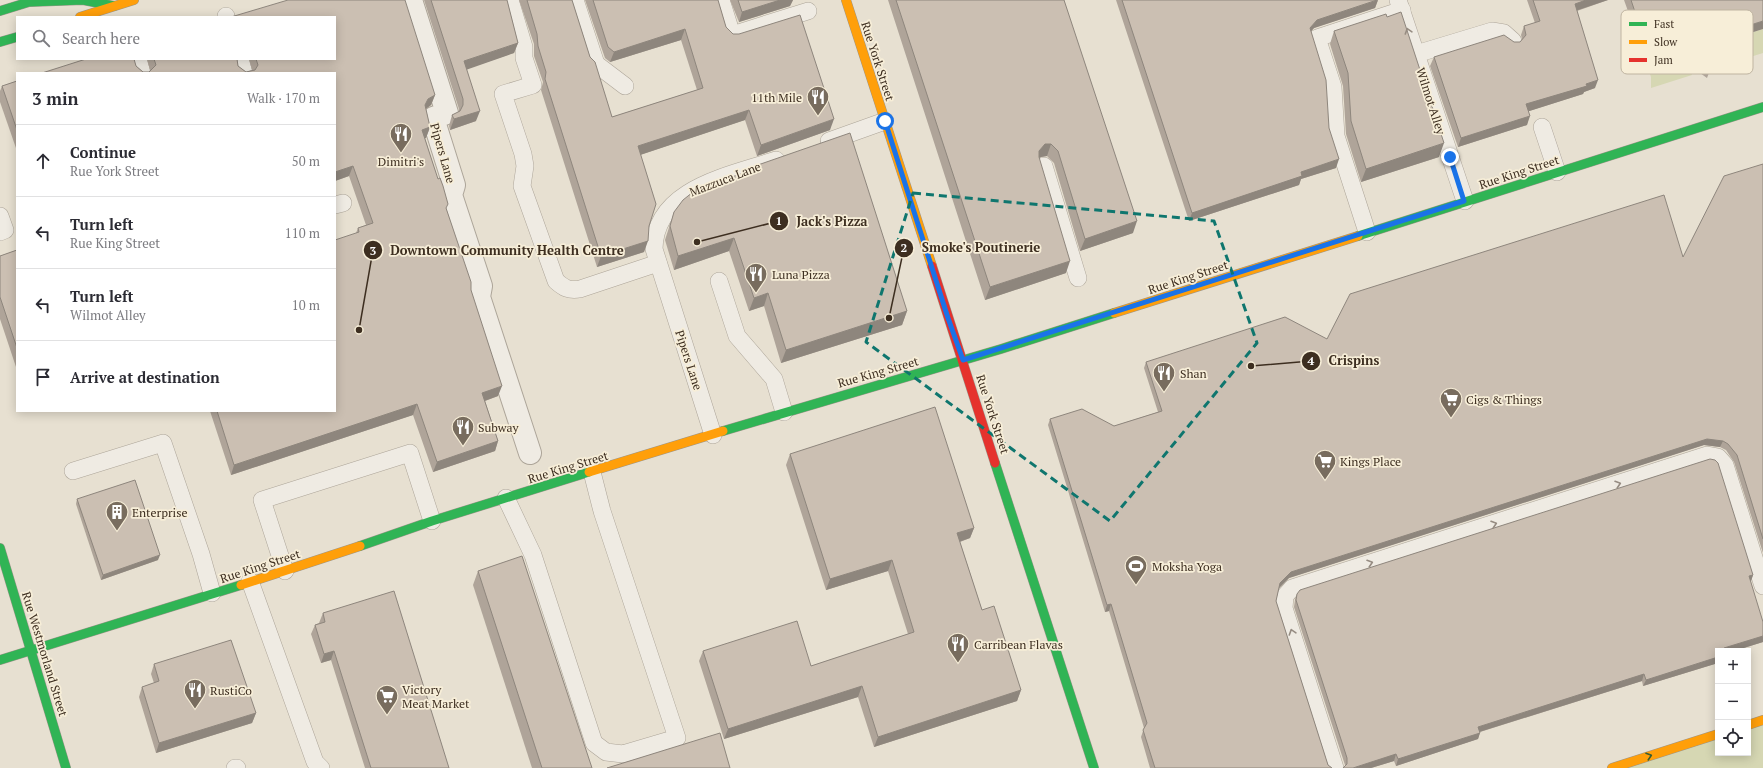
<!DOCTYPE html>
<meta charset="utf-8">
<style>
:root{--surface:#fff;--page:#f2f2f3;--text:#2b2b33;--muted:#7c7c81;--line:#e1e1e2}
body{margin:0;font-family:"PT Serif",serif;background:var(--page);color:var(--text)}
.controls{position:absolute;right:12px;bottom:12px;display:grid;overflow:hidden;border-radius:0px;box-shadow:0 2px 10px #0003}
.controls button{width:36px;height:36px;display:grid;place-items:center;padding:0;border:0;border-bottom:1px solid var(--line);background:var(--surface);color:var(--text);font:20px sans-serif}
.stop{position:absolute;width:12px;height:12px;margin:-9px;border:3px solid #1a73e8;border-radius:50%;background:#fff}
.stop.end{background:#1a73e8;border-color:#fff;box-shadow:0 1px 4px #0008}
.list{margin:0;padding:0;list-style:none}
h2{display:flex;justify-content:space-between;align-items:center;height:52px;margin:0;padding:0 16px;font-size:17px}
h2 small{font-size:13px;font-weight:400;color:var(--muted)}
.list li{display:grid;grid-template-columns:26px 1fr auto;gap:12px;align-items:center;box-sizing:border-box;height:72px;padding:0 16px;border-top:1px solid var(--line)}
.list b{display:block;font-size:15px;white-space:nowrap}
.list p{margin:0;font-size:13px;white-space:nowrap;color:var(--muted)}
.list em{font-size:13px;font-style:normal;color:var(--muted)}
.icon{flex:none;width:22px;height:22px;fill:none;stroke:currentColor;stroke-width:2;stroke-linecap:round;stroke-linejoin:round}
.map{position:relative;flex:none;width:1763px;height:768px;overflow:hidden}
.search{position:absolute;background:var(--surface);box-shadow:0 2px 10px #0003;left:16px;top:16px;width:320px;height:44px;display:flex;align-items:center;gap:10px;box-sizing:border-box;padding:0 14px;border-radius:0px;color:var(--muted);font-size:15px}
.panel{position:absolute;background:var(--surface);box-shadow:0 2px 10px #0003;left:16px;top:72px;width:320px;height:340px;border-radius:0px}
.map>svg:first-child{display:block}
.green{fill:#d6d7b3}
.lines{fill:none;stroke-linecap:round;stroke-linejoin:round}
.lane-casing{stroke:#ada599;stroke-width:18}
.street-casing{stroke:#ada599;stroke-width:24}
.fast-casing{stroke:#9c958a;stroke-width:10}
.slow-casing{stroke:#9c958a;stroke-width:10}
.jam-casing{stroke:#9c958a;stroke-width:10}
.lane{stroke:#efebe3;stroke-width:17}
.street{stroke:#efebe3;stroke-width:22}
.fast{stroke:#30b455;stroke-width:9}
.slow{stroke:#ff9f0a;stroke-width:9}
.jam{stroke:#e5322d;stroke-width:9}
.wall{fill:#afa499}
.shaded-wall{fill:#8e867d}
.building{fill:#cbbfb2;stroke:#8e867d}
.oneway{stroke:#968c82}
.oneway2{stroke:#385d33}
.route{stroke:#1a73e8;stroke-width:5}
.marked{fill:none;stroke:#0f766e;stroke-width:3;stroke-dasharray:8 5;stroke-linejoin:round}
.labels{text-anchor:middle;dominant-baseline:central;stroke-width:3.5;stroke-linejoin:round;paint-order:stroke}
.street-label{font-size:12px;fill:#3d2e20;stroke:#f7eed8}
.poi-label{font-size:12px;fill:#3d2e20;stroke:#f7eed8;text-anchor:start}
.key{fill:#f7eed8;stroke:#bfb4a1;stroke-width:1}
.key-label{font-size:11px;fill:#3d2e20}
.leader{fill:none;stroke:#3d2e20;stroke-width:1.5}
.callout-dot{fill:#3d2e20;stroke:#f7eed8;stroke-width:1.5}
.mark-label{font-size:12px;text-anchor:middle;font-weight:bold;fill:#fff}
.callout-label{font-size:13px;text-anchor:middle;font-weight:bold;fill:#3d2e20;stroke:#f7eed8;stroke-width:3.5;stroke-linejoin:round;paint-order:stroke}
</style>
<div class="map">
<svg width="1763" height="768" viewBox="0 0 1763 768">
<rect width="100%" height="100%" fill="#e7e0d1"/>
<g class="green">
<polygon points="1763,29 1763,53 1702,72 1697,50"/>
<polygon points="1672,38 1675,55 1678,57 1683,54 1692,75 1651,88 1651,77 1638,39 1650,45"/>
<polygon points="1763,720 1763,768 1612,768 1718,735 1718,753 1748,753 1748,725"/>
</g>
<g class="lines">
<g class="lane-casing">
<g id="lane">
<path d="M510,0L524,47V58L533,85L503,94L523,154L525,166L522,186L556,281C564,288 569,291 580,289L658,263"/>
<polyline points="575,0 596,64 625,86"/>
<polyline points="721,0 732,35 808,11"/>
<polyline points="1398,0 1465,201"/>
<polyline points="226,16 226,17"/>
<polyline points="1416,54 1492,31 1504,33 1513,41"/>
<polyline points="138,59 142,73"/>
<polyline points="240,59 244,73"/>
<polyline points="1542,127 1557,172"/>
<polyline points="829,141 885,121"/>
<polyline points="1044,166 1078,278"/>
<polyline points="335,205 343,203"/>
<polyline points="0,216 5,230 0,232"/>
<polyline points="1367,232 1336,136 1333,87 1317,38 1402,10"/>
<polyline points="719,281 737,336 774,379 784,412"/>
<path d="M713,435L654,249C655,188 729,176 776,160"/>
<polyline points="73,471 163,443 201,554 212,593"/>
<polyline points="506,498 533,555 594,743 606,752 623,754 677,738 602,511 592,472"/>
<polyline points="285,571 262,500 410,453 432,521"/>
<polyline points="250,581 315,762 321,768"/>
<polyline points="235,768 237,768"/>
<polyline points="1335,768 1284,608 1285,596 1292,588 1707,455 1718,457 1725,465 1763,586"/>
</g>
</g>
<g class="street-casing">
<polyline id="street" points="411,0 447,113 433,118 454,185 451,195 481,286 479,297 530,453"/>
</g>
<g class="fast-casing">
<g id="fast">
<polyline points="0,11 29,2 83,0 114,6"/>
<polyline points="0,42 17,37"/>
<polyline points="1358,236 1763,107"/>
<polyline points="723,431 1001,349 1114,313"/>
<polyline points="995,463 1094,768"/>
<polyline points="360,546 432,521 589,472"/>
<polyline points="0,548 66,768"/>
<polyline points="0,660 241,585"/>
</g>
</g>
<g class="slow-casing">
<g id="slow">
<polyline points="846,0 932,266"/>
<polyline points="80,17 134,0"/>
<polyline points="1114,313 1358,236"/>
<polyline points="589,472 723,431"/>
<polyline points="241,585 360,546"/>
<polyline points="1748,725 1763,720"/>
<polyline points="1612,768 1718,734"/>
</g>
</g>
<g class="jam-casing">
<polyline id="jam" points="932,266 995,463"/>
</g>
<use href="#lane" class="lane"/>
<use href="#street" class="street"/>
<use href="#fast" class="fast"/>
<use href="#slow" class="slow"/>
<use href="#jam" class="jam"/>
</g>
<g class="wall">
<polygon points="424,0 507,0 518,43 514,53 466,69 476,121 450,130 449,126 452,115 459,112 459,109"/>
<polygon points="519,0 572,0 590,57 612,117 697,90 681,40 610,62 605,58 585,0 718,0 726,27 830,130 757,156 745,120 640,155 649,226 644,252 597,267 541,90 543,82 534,56 534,44"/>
<polygon points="730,0 793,0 790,6 739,22"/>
<polygon points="888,0 1064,0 1133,233 1080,251 1054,163 1047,156 1041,157 1039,158 1066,273 985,300"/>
<polygon points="1116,0 1378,0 1375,8 1314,28 1311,31 1336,168 1301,179 1299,185 1189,221"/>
<polygon points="1527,0 1608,0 1577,11 1595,88 1584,92 1583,94 1529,111 1527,125 1458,147 1430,66 1434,57 1514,42 1520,42 1522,39 1521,35 1524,26 1535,23"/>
<polygon points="1624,0 1763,0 1702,48 1710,70 1707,78 1658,43 1650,45 1638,39"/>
<polygon points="1334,31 1439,157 1361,182 1346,134 1343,86 1330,44"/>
<polygon points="147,59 237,59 238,66 246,72 252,70 249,59 335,59 435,95 431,105 426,109 430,127 426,138 425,138 471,290 498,396 485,401 498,441 495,451 433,472 413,415 231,475 210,411 335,411 356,233 358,228 366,225 349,176 335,181 335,73 42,73 136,66 143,72 149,72 150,70"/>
<polygon points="17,81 17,151 0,102 0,91 2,86"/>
<polygon points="1763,164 1763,553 1734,462 1726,450 1720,447 1704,445 1289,578 1279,588 1276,601 1328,765 1332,768 1150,768 1141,737 1144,728 1109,611 1105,612 1048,425 1050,419 1114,426 1158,412 1144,368 1146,362 1327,339 1683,257"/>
<polygon points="755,166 907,311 902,325 781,363 764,306 749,311 729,251 674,270 665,240 674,212 754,169"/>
<polygon points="17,250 17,370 0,319 0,256"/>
<polygon points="790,454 974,528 970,538 960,542 982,610 1021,690 1017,701 874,747 858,697 724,739 699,661 703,651 811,666 908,634 888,571 826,590 786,465"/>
<polygon points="77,499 158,560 101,580 76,504"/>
<polygon points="478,571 592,768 532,768 473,585"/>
<polygon points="1753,575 1751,581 1750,582 1763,642 1734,651 1718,651 1718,663 1643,686 1642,681 1480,732 1478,739 1396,766 1394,761 1371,768 1343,768 1345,767 1345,765 1294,607 1295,600 1297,594"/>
<polygon points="323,613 449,768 365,768 331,660 321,663 311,634 315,625 319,623"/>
<polygon points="154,664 256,713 252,723 156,753 139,697 142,687 154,683 151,674"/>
</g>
<g class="shaded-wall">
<polygon points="780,0 793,0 790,6 739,22 742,12"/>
<polygon points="1378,0 1375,8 1314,28 1307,36 1310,28 1317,20"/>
<polygon points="1586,0 1608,0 1572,12 1575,4"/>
<polygon points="1763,21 1763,29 1697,50 1700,41"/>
<polygon points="685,29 681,40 610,62 614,52"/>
<polygon points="1661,34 1658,43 1650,45 1653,36"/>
<polygon points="518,43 514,53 460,72 464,61"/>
<polygon points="1598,80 1595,88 1584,92 1583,94 1523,113 1526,104"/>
<polygon points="435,95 431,105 424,110 425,105 428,99"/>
<polygon points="749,110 745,120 634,157 638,146"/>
<polygon points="480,111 476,121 450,130 454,119"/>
<polygon points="1530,116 1527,125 1458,147 1461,138"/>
<polygon points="834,119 830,130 757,156 761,145"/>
<polygon points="430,127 426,138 419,140 422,130"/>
<polygon points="1444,143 1439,157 1361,182 1366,169"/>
<polygon points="1045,144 1051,144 1047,156 1041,157 1034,163 1039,151"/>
<polygon points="1339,159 1336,168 1301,179 1299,185 1189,221 1192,213 1301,172"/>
<polygon points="353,166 349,176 335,181 335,172"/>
<polygon points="1137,221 1133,233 1080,251 1085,239"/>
<polygon points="734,238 729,251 674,270 678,256"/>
<polygon points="648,241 644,252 597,267 601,256"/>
<polygon points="1070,261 1066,273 985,300 990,287"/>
<polygon points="768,293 764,306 749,311 754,298"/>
<polygon points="907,311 902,325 781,363 786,350"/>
<polygon points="502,386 498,396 479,403 482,393"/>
<polygon points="417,404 413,415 231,475 234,465"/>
<polygon points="1707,439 1723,441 1720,447 1704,445 1289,578 1277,590 1280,583 1291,572"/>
<polygon points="498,441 495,451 433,472 437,462"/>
<polygon points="974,528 970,538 953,544 957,533"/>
<polygon points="160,555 158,560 101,580 103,575"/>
<polygon points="892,560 888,571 826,590 830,579"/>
<polygon points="1753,575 1751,581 1746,583 1749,576"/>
<polygon points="1111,604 1109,611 1105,612 1107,605"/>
<polygon points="1763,636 1763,642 1734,651 1723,651 1724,648"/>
<polygon points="334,651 331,660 321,663 324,654"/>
<polygon points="1718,657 1718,663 1643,686 1646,680"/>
<polygon points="1644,674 1642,681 1476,733 1478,727"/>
<polygon points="862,686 858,697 724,739 728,729"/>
<polygon points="1021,690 1017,701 874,747 878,737"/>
<polygon points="256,713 252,723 156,753 159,743"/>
<polygon points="1480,733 1478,739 1396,766 1398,759"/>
<polygon points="1396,754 1394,761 1371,768 1353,768"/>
</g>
<g class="building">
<polygon points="288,0 405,0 435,95 428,99 425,105 430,127 422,130 438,179 440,178 443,186 448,204 446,208 471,282 471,290 502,386 482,393 498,441 437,462 417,404 234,465 217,411 335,411 335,240 359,232 358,228 373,223 353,166 335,172 335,73 42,73 86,59 134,59 136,66 143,72 149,72 156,65 154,59 237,59 238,66 246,72 255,70 258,65 256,59 335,59 335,17 231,17"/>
<polygon points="431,0 507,0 518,43 464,61 480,111 454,119 452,115 460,111 463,105 463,99"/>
<polygon points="527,0 572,0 590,57 595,62 612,117 703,88 685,29 614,52 608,47 593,0 718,0 726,27 733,34 739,34 800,15 834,119 761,145 749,110 638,146 656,204 649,226 648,241 601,256 545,79 546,72 538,46 537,34"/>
<polygon points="738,0 780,0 742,12"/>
<polygon points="896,0 1064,0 1137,221 1085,239 1058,151 1051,144 1045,144 1039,151 1039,157 1070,261 990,287"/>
<polygon points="1122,0 1377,0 1317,20 1310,28 1326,80 1329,128 1339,159 1301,172 1302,176 1192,213"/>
<polygon points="1533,0 1586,0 1575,4 1598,80 1586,84 1587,86 1526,104 1530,116 1461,138 1434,57 1504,35 1514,42 1520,42 1526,35 1524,26 1540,21"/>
<polygon points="1631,0 1763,0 1763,21 1700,41 1710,70 1661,34 1653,36 1641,30"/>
<polygon points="1401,12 1444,143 1366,169 1351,121 1348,73 1334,31 1386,14 1387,17"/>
<polygon points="17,81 17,130 2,86"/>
<polygon points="850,133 907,311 786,350 768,293 754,298 734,238 678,256 670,226 674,212 683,200 698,188 756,169 755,166"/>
<polygon points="1763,164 1763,539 1737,455 1728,444 1723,441 1707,439 1291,572 1280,583 1276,601 1328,765 1332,768 1155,768 1143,730 1147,723 1111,604 1107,605 1050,419 1082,409 1114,426 1162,411 1146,362 1285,317 1327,339 1350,294 1664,195 1683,257 1724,176"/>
<polygon points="17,250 17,348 0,297 0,256"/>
<polygon points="935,407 974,528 957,533 982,610 994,606 1021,690 878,737 862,686 728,729 703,651 797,621 811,666 914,632 892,560 830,579 790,454"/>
<polygon points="1710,459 1715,460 1718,463 1753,575 1749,576 1763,622 1763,636 1724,648 1725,651 1718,651 1718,657 1646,680 1644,674 1478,727 1480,733 1398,759 1396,754 1353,768 1343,768 1347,764 1347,758 1296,600 1297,594 1300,590"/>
<polygon points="135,480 160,555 103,575 77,499"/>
<polygon points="522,556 592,768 542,768 478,571"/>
<polygon points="394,591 449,768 371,768 334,651 324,654 315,625 325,622 323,613"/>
<polygon points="231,640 256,713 159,743 142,687 159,681 154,664"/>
<polygon points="720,733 730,768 607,768"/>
</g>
<defs><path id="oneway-chevron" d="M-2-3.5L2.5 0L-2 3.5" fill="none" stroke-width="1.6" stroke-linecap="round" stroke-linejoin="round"/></defs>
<g class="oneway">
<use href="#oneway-chevron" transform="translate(1408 31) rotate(-108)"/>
<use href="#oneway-chevron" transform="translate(1618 484) rotate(-18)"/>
<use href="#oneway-chevron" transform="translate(1494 524) rotate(-18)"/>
<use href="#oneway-chevron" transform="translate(1370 563) rotate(-18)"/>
<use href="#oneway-chevron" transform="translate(1292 632) rotate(-108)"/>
</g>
<use class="oneway2" href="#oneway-chevron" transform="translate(1649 756) rotate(-18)"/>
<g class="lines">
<polyline class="route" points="885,121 948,318 963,360 1464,201 1450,157"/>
</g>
<path class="marked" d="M913,193L1214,221L1257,343L1110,521L866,342Z"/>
<defs>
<g id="restaurant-pin" transform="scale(1.15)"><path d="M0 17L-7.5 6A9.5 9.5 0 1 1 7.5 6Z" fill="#786c5e" stroke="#f7eed8"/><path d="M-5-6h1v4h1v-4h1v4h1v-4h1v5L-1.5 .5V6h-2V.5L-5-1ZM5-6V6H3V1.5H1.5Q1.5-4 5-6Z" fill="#fff"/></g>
<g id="supermarket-pin" transform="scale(1.15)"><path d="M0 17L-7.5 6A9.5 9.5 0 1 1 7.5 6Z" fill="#786c5e" stroke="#f7eed8"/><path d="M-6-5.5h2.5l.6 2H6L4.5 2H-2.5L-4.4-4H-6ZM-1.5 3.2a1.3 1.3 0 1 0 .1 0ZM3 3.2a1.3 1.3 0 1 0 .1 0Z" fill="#fff"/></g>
<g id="building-pin" transform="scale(1.15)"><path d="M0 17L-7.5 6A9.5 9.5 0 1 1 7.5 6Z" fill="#786c5e" stroke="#f7eed8"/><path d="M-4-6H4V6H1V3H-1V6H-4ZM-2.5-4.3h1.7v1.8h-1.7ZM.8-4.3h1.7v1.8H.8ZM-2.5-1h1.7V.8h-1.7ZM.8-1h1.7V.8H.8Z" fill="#fff"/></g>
<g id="stadium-pin" transform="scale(1.15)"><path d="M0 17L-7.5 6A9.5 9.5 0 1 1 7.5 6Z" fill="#786c5e" stroke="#f7eed8"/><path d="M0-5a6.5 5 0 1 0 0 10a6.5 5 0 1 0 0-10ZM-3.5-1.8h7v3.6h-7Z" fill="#fff"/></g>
</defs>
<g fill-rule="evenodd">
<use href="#restaurant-pin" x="818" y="97"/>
<use href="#restaurant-pin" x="401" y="134"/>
<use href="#restaurant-pin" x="756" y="274"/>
<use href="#restaurant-pin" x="1164" y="373"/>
<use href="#supermarket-pin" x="1451" y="399"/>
<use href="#restaurant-pin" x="463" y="427"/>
<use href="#supermarket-pin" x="1325" y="461"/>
<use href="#building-pin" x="117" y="512"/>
<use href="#stadium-pin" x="1136" y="566"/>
<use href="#restaurant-pin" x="958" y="644"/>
<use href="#restaurant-pin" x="195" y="690"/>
<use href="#supermarket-pin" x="387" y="696"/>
</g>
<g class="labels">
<g class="street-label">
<text transform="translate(878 61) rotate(72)">Rue York Street</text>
<text transform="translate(1431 101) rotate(72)">Wilmot Alley</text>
<text transform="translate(443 153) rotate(74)">Pipers Lane</text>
<text transform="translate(1519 172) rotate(-18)">Rue King Street</text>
<text transform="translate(725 179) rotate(-21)">Mazzuca Lane</text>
<text transform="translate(1188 277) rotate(-18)">Rue King Street</text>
<text transform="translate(689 360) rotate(72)">Pipers Lane</text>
<text transform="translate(878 372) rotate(-16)">Rue King Street</text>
<text transform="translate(993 414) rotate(72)">Rue York Street</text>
<text transform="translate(568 467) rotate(-17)">Rue King Street</text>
<text transform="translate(260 566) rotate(-18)">Rue King Street</text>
<text transform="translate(45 654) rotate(73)">Rue Westmorland Street</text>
</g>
<g class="poi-label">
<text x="802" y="97" text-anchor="end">11th Mile</text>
<text x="401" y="161" text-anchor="middle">Dimitri's</text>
<text x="772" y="274">Luna Pizza</text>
<text x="1180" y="373">Shan</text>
<text x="1466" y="399">Cigs &amp; Things</text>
<text x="478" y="427">Subway</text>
<text x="1340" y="461">Kings Place</text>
<text x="132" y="512">Enterprise</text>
<text x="1152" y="566">Moksha Yoga</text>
<text x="974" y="644">Carribean Flavas</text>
<text x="402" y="689">Victory<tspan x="402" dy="14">Meat Market</tspan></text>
<text x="210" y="690">RustiCo</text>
</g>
</g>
<rect x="1621" y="10" width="132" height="64" rx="6" class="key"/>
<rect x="1629" y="22" width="18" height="4" fill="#30b455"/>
<rect x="1629" y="40" width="18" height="4" fill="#ff9f0a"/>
<rect x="1629" y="58" width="18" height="4" fill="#e5322d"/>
<g class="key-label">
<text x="1654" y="28">Fast</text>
<text x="1654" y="46">Slow</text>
<text x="1654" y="64">Jam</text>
</g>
<path class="leader" d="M697 242L779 221M889 318L904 248M359 330L373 250M1251 366L1311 361"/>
<g class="callout-dot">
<circle cx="697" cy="242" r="4"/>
<circle cx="889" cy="318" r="4"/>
<circle cx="359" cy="330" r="4"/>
<circle cx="1251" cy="366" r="4"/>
<circle cx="779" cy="221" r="10"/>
<circle cx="904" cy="248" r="10"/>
<circle cx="373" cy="250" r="10"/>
<circle cx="1311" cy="361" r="10"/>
</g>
<g class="mark-label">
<text x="779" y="225">1</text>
<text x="904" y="252">2</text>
<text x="373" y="255">3</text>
<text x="1311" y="365">4</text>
</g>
<g class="callout-label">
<text x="832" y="226">Jack's Pizza</text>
<text x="981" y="252">Smoke's Poutinerie</text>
<text x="507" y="255">Downtown Community Health Centre</text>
<text x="1354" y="365">Crispins</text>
</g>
</svg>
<div class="controls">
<button>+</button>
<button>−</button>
<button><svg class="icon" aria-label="locate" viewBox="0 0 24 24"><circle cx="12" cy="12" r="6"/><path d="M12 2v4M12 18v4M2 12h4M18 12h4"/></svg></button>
</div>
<div class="stop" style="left:885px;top:121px"></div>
<div class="stop end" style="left:1450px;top:157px"></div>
<div class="search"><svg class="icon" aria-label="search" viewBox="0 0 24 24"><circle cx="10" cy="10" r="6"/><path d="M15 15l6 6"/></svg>Search here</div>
<section class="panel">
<h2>3 min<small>Walk · 170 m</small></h2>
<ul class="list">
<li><svg class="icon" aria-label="ahead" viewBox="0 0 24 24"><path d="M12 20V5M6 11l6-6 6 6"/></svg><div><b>Continue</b><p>Rue York Street</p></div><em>50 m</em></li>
<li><svg class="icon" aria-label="left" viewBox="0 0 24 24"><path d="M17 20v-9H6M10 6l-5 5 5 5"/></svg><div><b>Turn left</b><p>Rue King Street</p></div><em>110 m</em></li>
<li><svg class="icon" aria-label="left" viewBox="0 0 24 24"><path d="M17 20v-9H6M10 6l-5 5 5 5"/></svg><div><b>Turn left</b><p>Wilmot Alley</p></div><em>10 m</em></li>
<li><svg class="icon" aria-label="arrive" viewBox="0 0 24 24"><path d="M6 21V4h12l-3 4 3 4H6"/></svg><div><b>Arrive at destination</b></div></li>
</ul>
</section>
</div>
